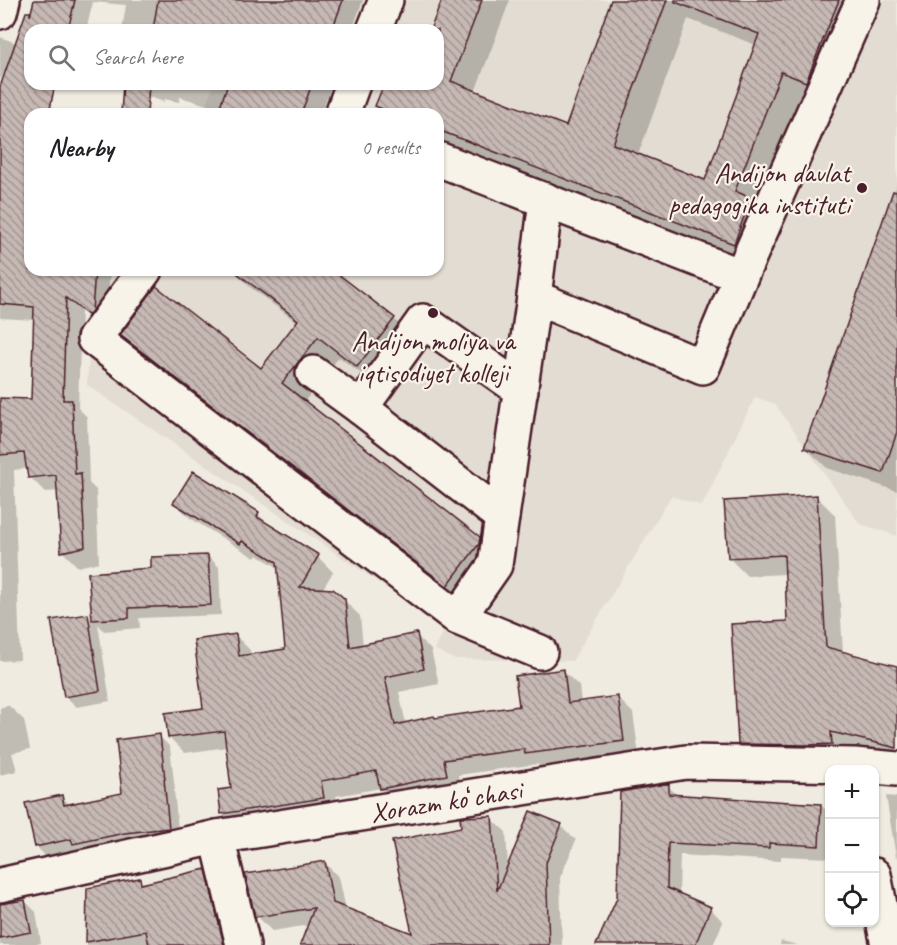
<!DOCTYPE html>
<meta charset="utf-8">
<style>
:root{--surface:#fff;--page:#f2f2f2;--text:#202124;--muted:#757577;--line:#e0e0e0}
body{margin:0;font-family:Caveat,sans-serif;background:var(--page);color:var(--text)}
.controls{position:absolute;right:18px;bottom:18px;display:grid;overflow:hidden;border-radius:12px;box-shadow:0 2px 4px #0004}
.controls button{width:54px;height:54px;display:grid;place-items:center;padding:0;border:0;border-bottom:2px solid var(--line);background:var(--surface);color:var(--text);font:30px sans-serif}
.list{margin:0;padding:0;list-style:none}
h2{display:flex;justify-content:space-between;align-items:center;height:78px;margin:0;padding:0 24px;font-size:26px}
h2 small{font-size:20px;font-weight:400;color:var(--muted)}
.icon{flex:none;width:33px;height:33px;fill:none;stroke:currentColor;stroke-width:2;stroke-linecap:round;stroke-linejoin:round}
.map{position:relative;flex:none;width:897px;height:945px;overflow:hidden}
.search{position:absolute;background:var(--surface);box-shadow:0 2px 4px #0004;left:24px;top:24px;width:420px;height:66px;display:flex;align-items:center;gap:15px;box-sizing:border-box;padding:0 21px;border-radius:18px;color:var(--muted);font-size:22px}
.panel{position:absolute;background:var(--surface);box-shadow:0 2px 4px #0004;left:24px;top:108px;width:420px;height:168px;border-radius:18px}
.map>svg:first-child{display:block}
.built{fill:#e3dcd2}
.shadow{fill:#0003;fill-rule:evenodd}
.building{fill:url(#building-back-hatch);stroke:#4a1f2b;stroke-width:1.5}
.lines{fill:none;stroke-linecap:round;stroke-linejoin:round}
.minor-casing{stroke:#4a1f2b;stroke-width:38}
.minor{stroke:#f7f3e8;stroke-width:33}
.poi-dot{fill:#4a1f2b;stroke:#f7f3e8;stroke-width:2}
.labels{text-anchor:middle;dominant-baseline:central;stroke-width:4.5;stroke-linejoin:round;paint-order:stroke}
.poi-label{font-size:28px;fill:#4a1f2b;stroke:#f7f3e8;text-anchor:end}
.street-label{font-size:28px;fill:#4a1f2b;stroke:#f7f3e8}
</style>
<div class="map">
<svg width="897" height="945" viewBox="0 0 897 945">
<defs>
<pattern id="building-back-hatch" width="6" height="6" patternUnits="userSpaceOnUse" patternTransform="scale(1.5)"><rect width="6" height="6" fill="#c6b8b3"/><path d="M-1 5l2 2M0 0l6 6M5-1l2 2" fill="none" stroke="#a39592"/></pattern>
</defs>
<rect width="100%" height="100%" fill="#f0ebe0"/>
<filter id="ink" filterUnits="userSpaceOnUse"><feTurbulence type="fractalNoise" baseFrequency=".0167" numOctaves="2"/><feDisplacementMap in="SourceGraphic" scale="12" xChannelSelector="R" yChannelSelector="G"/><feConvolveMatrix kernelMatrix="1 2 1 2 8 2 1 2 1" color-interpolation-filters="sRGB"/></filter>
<g filter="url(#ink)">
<polygon class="built" points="246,0 897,0 897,536 860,524 775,404 755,397 702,506 671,496 572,661 453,659 434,649 446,628 87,385 95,270 438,270 438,114 202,114 214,84 438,84 438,30 235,30"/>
<g class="shadow">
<polygon points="35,0 363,0 352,30 122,30 126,5 93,2 86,30 30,30 30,84 55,84 51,106 59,114 30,114 30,270 110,270 106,326 104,329 81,311 78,408 87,417 89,483 96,490 99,562 78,567 63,552 59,491 45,492 30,477 28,468 14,470 20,660 0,661 0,399 33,401 35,320 0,318 0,92 8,69 6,69 0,80 0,37 24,46"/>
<path d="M443,0H510L475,92L566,128L613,0H843L861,18L827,102L802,92L758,206L755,264L438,142V114H385L377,106L385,84H438V30H432ZM688,19L756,45L706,181L638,155Z"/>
<polygon points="123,84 332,84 321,114 222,114 221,109 180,97 179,102 164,99 164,102 129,90"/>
<polygon points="897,185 897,491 827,468 806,448"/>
<polygon points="234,270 331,270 394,319 415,340 379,387 339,357 304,402 479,538 500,559 469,606 143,356 122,335 262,370 298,323 250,287"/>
<polygon points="817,497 835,515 843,653 897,667 897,761 758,762 740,744 789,623 786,574 747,576 729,558"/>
<polygon points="175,503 258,514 273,529 318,557 333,572 322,590 344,600 360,616 363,646 416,635 431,650 439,684 399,692 406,724 521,707 563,671 579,686 581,703 618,698 633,713 639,756 542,769 537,764 458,775 461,790 397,803 381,788 336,796 338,813 238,829 222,813 233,789 227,747 185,753 170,738 167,714 204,709 235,635 250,650 251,656 286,650 279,568 257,555 255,558 190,518"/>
<polygon points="208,556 219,567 221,615 139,618 140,628 104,631 98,624 110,701 77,707 65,696 87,616 93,622 90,575 153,570"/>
<polygon points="8,705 24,720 30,749 12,753 17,771 0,775 0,708"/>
<polygon points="159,736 170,747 175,790 174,790 179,839 85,854 81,850 47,858 36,846 61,796 70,805 124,794"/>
<polygon points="668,786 678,796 821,805 830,814 830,858 781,856 781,861 680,855 679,895 710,908 723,922 713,945 598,945"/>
<polygon points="886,796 897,797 897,858 896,857"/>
<polygon points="531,813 561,826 576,840 560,878 562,945 302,945 309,925 272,931 257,916 325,863 339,877 346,910 414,935 462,828 491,818 506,832 508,868"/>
<polygon points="205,871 220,886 234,945 87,945 88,889 139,880 144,885"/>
<polygon points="25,901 36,912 41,943 32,945 0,945 0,906"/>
<polygon points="781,941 798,945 780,945"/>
</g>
<g class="building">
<polygon points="34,0 75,0 68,30 30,30 30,84 55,84 49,114 30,114 30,270 95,270 92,311 88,315 66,298 63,400 72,400 75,474 81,473 85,547 61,552 56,475 28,478 24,453 0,455 0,398 31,399 34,307 0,304 0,87 26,12 30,12 30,16"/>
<polygon points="158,0 343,0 332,30 153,30"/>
<polygon points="442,0 482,0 451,81 566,126 611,0 667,0 613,144 705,180 759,34 675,2 675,0 839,0 806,82 781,72 735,191 751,198 734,244 438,130 438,114 395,114 375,106 384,84 438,84 438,30 430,30"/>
<polygon points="123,84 149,84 147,114 121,114"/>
<polygon points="228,84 312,84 301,114 217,114"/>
<polygon points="893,191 897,192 897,432 883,473 804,448"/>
<polygon points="233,270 333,270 395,318 357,367 318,337 282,383 480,537 479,544 447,586 120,335 156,286 261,368 298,320"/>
<polygon points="193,471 259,512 257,517 319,555 300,587 333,589 345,599 350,647 417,633 424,669 385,677 395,725 434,716 435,718 519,706 515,676 564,669 568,703 618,696 624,741 525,754 524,749 444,760 447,775 380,789 376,771 321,781 324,798 221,814 218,790 231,788 224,731 168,738 165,713 203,708 194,640 236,634 239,656 285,649 277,562 242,541 240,544 173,503"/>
<polygon points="817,495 826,647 897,666 897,748 831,732 832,744 809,745 738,744 731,624 787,621 784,555 728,558 724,501"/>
<polygon points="208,555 211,605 129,608 129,618 92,620 88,573 151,568 151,557"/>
<polygon points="88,614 100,691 64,697 51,620"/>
<polygon points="160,734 165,779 164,779 169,828 125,833 73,844 71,839 35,847 25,803 62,795 64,805 122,793 116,740"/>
<polygon points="665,784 669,784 669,794 821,804 819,846 769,843 769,848 668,843 667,888 711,907 695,945 596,945 617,898 620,792"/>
<polygon points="530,811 562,824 546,863 549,945 300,945 314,908 255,917 245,874 325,861 333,903 412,933 392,841 461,827 460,817 492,816 497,891"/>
<polygon points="206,869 224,945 149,945 146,931 86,942 87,888 140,878 141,884"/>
<polygon points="25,900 31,932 0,938 0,904"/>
</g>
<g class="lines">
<g class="minor-casing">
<g id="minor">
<polyline points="0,12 3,0"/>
<polyline points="374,30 386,0"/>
<polyline points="342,114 353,84"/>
<polyline points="438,159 741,276"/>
<polyline points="145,270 94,339 458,618 540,652"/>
<polyline points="534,297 703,367 741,276 863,0"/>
<polyline points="313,373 361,408"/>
<polyline points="502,517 361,408 423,321 521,390"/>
<polyline points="458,618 495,565 534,297 546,200"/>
<polyline points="217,837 243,945"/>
<polyline points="874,875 888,945"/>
<polyline points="0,885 217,837 686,762 854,765 897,769"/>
</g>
</g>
<use href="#minor" class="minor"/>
</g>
</g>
<g class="poi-dot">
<circle cx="862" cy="188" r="6"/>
<circle cx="433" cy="313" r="6"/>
</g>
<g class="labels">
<g class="poi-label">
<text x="850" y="172">Andijon davlat<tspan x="850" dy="32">pedagogika instituti</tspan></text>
<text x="433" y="340" text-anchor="middle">Andijon moliya va<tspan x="433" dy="32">iqtisodiyet kolleji</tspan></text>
</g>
<g class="street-label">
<text transform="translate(446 801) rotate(-9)">Xorazm koʻchasi</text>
</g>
</g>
</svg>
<div class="controls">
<button>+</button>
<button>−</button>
<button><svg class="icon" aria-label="locate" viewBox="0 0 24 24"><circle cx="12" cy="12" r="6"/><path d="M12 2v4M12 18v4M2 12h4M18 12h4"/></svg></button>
</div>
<div class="search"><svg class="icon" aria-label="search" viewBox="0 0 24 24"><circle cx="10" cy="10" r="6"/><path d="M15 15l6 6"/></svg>Search here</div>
<section class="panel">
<h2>Nearby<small>0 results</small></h2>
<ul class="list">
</ul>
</section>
</div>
